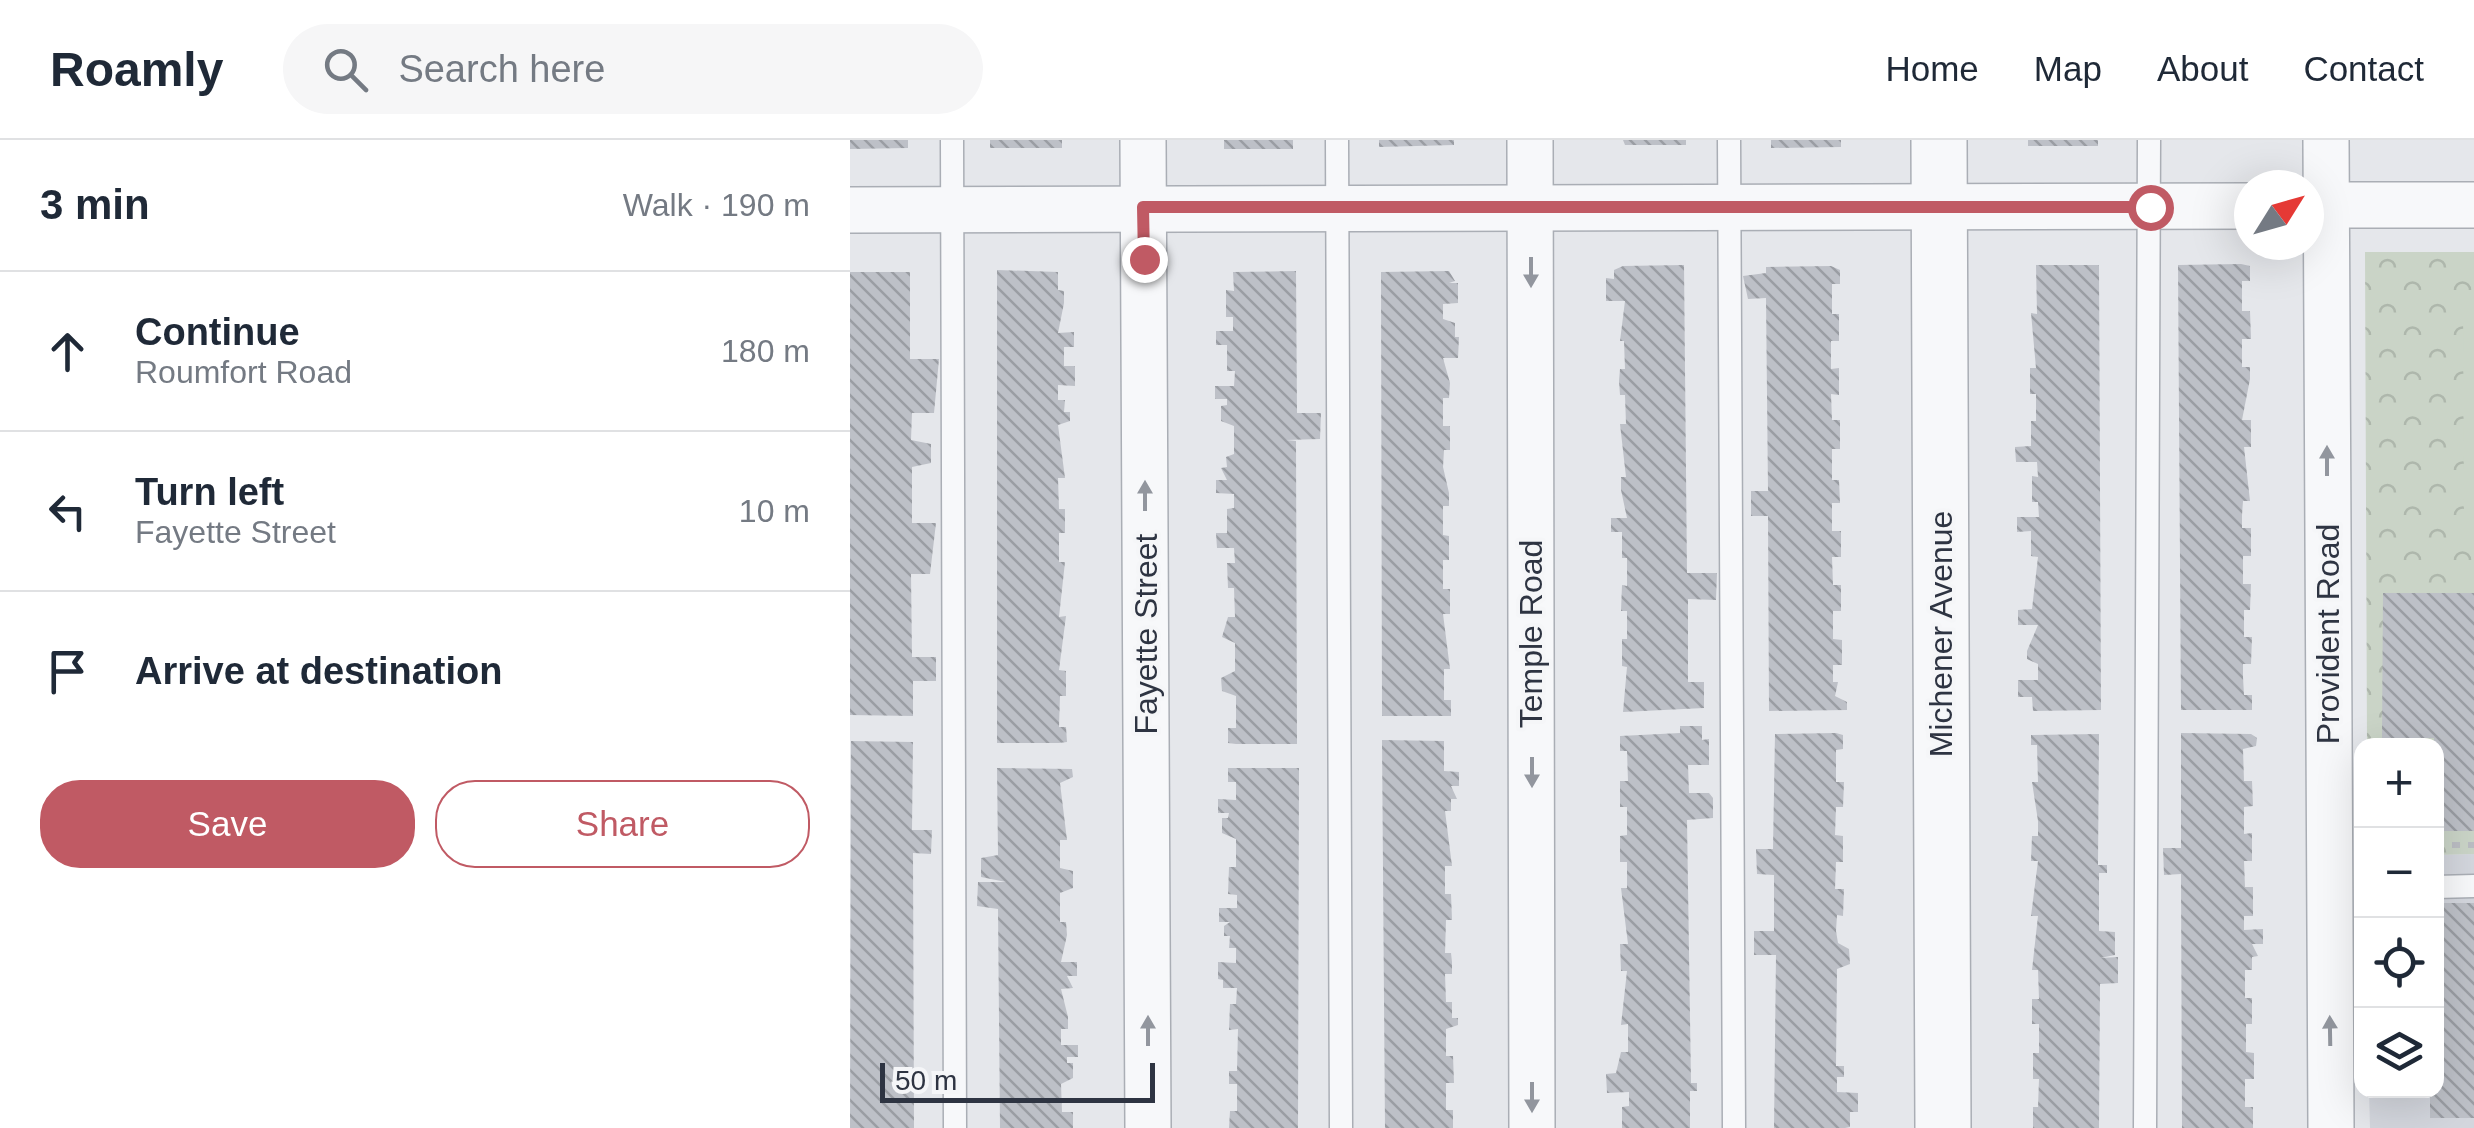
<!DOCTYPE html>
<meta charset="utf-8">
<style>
:root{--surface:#fff;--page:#f6f6f7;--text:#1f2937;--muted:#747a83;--line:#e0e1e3;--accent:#c05a64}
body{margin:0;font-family:Arial,sans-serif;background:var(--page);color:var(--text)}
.controls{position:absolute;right:30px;bottom:30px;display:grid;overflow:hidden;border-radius:20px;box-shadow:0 10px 40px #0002}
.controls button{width:90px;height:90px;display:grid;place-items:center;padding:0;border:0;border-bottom:2px solid var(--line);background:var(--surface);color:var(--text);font:50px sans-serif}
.compass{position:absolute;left:1384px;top:30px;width:90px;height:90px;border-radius:50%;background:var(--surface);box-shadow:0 10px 40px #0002;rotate:53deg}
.scale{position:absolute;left:30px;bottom:25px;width:275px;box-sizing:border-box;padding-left:10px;border:5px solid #2e3442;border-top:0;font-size:28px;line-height:35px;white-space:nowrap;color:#2e3442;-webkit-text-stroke:8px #f5f6f8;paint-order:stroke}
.stop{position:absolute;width:30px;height:30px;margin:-22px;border:8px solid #c05a64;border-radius:50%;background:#fff}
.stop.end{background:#c05a64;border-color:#fff;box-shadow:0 2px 10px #0008}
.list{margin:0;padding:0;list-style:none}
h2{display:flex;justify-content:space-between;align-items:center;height:130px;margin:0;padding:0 40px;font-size:42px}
h2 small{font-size:32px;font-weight:400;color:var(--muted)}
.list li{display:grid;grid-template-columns:65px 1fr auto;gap:30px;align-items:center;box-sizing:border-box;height:160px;padding:0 40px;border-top:2px solid var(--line)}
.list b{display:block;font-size:38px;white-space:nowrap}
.list p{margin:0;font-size:32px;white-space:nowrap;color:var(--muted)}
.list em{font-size:32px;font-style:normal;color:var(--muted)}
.actions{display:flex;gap:20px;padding:30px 40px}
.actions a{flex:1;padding:22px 0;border:2px solid var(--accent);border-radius:40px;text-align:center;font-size:35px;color:var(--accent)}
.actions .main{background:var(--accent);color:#fff}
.icon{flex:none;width:55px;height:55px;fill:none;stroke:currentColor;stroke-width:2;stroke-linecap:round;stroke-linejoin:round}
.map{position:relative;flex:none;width:1624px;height:988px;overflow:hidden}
header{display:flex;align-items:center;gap:60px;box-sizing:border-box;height:140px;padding:0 50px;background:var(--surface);border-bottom:2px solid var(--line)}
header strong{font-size:48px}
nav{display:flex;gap:55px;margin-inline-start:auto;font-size:35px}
.search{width:700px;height:90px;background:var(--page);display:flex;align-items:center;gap:25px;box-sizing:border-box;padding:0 35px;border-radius:55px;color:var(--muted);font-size:38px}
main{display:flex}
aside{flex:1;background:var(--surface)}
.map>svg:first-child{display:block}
.built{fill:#d3d6dd}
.park{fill:url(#park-crowns)}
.garden{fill:#cad4c7}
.building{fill:url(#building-back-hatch)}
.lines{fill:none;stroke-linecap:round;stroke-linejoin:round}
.service-casing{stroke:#aaaeb5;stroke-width:25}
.minor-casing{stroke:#aaaeb5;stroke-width:48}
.tertiary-casing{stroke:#aaaeb5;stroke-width:58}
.path{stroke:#bbbdc3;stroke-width:6;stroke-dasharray:8 8;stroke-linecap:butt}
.service{stroke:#f7f8fa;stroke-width:22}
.minor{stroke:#f7f8fa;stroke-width:45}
.tertiary{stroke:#f7f8fa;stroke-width:55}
.oneway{fill:#92969e}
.route{stroke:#c05a64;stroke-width:12}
.labels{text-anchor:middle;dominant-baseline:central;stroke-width:8;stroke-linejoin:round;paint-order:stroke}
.street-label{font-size:32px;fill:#2e3442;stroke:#f5f6f8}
</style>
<header>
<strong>Roamly</strong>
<div class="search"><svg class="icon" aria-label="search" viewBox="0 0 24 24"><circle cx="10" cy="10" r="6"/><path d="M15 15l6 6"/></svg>Search here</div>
<nav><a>Home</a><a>Map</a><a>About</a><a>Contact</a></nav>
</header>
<main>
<aside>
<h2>3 min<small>Walk · 190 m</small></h2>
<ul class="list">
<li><svg class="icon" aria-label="ahead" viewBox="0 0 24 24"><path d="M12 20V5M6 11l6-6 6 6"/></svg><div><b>Continue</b><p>Roumfort Road</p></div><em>180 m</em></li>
<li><svg class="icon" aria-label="left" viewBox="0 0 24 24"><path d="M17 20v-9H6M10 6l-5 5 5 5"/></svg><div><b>Turn left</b><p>Fayette Street</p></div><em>10 m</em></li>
<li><svg class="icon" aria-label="arrive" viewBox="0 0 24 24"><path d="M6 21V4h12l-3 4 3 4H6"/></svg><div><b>Arrive at destination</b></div></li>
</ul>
<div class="actions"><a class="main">Save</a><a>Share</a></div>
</aside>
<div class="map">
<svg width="1624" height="988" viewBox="0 0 1624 988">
<defs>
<pattern id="park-crowns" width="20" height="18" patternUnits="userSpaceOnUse" patternTransform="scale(2.5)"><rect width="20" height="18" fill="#cad4c7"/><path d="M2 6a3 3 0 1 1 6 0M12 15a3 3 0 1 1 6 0" fill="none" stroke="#aeb7ac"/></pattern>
<pattern id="building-back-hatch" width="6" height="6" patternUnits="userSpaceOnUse" patternTransform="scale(2.5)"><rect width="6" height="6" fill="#bdc0c7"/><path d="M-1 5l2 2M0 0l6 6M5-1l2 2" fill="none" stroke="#9a9da3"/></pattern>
</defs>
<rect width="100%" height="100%" fill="#e5e7eb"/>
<polygon class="built" points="1624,714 1624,988 1520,988 1519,951 1586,950 1587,715"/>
<polygon class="park" points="1515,112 1624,112 1624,714 1587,715 1586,606 1517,605"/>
<polygon class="garden" points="1613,161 1624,161 1624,395 1614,395"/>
<g class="building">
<polygon points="0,0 58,0 58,8 0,9"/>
<rect x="140" y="0" width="72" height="8"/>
<rect x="374" y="0" width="69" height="9"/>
<polygon points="529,0 604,0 604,5 529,7"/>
<polygon points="773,0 836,0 836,5 775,5"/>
<polygon points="921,0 991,0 991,7 921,8"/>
<rect x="1178" y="0" width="70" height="6"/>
<polygon points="1391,124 1400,126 1400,141 1392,141 1392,171 1400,171 1401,199 1392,199 1392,227 1400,227 1400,239 1392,280 1401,280 1401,307 1394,307 1400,361 1393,361 1392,375 1392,388 1401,388 1401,416 1393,416 1393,444 1401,444 1400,470 1394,470 1394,497 1402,497 1401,524 1393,524 1393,537 1394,555 1402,555 1402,570 1331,570 1328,125"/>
<polygon points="834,125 837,433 867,433 866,460 838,459 838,542 854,542 854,568 773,572 777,527 772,526 772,499 777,499 777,471 771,471 772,445 777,446 777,418 772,418 772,392 761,392 761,378 777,378 771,350 771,337 776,337 770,284 776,284 775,255 770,255 769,241 770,229 775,229 774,201 770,201 775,161 756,161 756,138 764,139 764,130 773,126"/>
<polygon points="1186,125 1249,125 1251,570 1183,571 1182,557 1168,557 1168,540 1188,540 1188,524 1177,519 1177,511 1188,485 1168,485 1168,470 1182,469 1188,417 1181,416 1181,391 1167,392 1167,377 1189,377 1188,362 1182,362 1182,336 1188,337 1187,322 1166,322 1165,307 1181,306 1181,281 1186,281 1186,254 1180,254 1180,228 1186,228 1181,173 1187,174"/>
<polygon points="981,126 990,130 990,144 982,144 982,174 989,174 989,201 981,201 981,229 989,228 989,255 981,254 982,280 990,280 990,309 982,309 982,340 989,340 990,363 982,363 982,391 991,391 991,417 982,417 983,445 991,445 991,471 983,471 983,499 992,500 992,525 983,525 983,542 988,542 985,556 997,562 997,570 919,571 918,376 901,376 901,351 918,351 916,158 898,159 893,136 916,133 916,127"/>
<polygon points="147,130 208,132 208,150 214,151 214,163 208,193 224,192 224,207 214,207 214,226 225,226 225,246 208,245 208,260 215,260 214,272 220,272 220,281 208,285 215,338 208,338 209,369 215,369 215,393 209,393 209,422 215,422 209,477 216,476 209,530 216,531 216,556 210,556 209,587 216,587 217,602 209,603 147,603"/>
<polygon points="446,131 447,273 471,273 470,299 436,300 446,301 447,604 386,604 378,603 378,588 386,588 386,556 372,551 371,538 385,531 385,503 372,497 378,477 385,477 384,448 378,448 377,423 385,423 384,408 367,408 366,393 377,393 377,369 384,368 384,354 366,353 366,340 377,340 371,328 377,327 376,317 384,314 384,286 371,281 371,266 377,265 377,259 365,259 365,246 384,246 385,231 377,231 377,205 366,205 366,191 383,191 383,177 376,177 376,150 384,151 383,132"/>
<polygon points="599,131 605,141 599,143 608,143 608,163 593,164 593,179 605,183 605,197 609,197 608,218 593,218 600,243 599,258 593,258 593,286 600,286 600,310 594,310 593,327 599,353 599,366 593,366 593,395 599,396 599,420 593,420 593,449 600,449 600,474 593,474 600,529 594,529 594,560 601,560 601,576 532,576 531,132"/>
<polygon points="0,132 60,132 60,219 89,219 84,273 62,273 61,300 81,304 81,323 62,327 62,383 86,383 80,434 61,434 62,517 86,517 86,541 63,541 63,576 0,575"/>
<polygon points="1533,453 1624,453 1624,691 1586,691 1584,598 1532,598"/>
<polygon points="830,586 852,586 852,600 859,599 859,625 838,625 839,653 859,653 863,658 863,678 837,680 841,943 847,943 847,951 840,951 840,988 772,988 772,967 779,966 779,952 757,953 756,934 766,933 771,912 778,912 778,884 771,885 777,831 771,831 770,804 778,804 771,748 777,748 777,722 770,722 770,696 777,695 777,667 770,667 770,641 778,641 777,611 770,611 770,596 830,593"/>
<polygon points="986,593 993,595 993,609 986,610 986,642 994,642 993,667 986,667 985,695 993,696 993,722 986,722 985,749 994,749 993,776 987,775 986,791 988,803 999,809 1000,824 987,829 986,926 994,926 994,937 987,937 987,952 1008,953 1008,972 1000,972 1000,987 995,988 924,988 926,815 904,815 904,791 924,791 924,735 907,734 906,709 923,709 925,594"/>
<polygon points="1331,593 1401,594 1407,598 1406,606 1393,609 1394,641 1402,641 1403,666 1394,667 1394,694 1402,693 1402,721 1394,721 1395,747 1403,747 1403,776 1394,776 1394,790 1413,789 1413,804 1402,804 1408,816 1402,817 1402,830 1395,830 1395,858 1402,858 1402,884 1396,884 1396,912 1404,913 1404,939 1395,939 1395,967 1403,967 1403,988 1332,988 1331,734 1314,735 1313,708 1331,708"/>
<polygon points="1249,594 1248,725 1257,725 1257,733 1249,733 1249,791 1265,792 1265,815 1250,818 1268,817 1268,843 1250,844 1249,988 1183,988 1183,967 1188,967 1189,939 1183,939 1183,913 1189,913 1189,884 1182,884 1182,859 1189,859 1188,830 1182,830 1188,776 1181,776 1188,721 1181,721 1182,696 1188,696 1188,681 1182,642 1188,642 1187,605 1181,605 1181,595"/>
<polygon points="532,600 594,601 594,631 609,632 609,646 601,646 607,659 601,659 601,671 595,671 602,726 595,726 595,754 601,754 602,780 596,780 595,813 601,813 602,822 602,834 595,834 596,862 602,862 602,878 608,878 608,885 596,889 596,916 603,916 604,943 596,943 596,970 603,970 603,988 535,988"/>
<polygon points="1,601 63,602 62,690 82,690 81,714 63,713 64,988 0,988"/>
<polygon points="147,628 222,629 223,637 210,643 217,700 210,700 210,728 223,731 223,748 210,753 210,782 216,782 217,795 211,822 227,822 227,836 217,836 223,848 211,849 218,877 218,889 211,889 211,905 228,905 228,917 217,917 217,923 223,923 223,938 211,944 212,972 223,972 223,988 150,988 148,769 127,766 128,742 156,742 131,737 131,718 148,715"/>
<polygon points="378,628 449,628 448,988 379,988 380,971 387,971 387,944 379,944 379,931 387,931 388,889 379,890 380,864 386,864 387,848 373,848 373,840 368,839 368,822 386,823 386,808 379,808 380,796 374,796 374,786 380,782 369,782 369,768 387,768 387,755 378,754 379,727 386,727 386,699 372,693 372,678 378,678 379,673 368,673 368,659 386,660 386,642 378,642"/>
<polygon points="1594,763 1624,763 1624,978 1580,978 1580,950 1586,950 1586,781 1593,781"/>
</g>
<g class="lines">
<g class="service-casing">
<g id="service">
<polyline points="102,0 105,988"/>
<polyline points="487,0 491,988"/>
<polyline points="879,0 884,988"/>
<polyline points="1586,747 1624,746"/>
<polyline points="1295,988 1299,0"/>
</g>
</g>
<g class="minor-casing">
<g id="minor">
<polyline points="293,0 298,988"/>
<polyline points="680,0 682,988"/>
<polyline points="1476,0 1481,988"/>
<polyline points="1459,65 1624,65"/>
<polyline points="0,70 1399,66"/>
</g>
</g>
<g class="tertiary-casing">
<polyline id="tertiary" points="1089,0 1093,988"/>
</g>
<polyline class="path" points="1586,705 1624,705"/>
<use href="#service" class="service"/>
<use href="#minor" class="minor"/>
<use href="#tertiary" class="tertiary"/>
</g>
<defs><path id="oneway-solid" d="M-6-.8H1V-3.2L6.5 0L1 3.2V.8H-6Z" transform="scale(2.5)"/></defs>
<g class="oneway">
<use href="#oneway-solid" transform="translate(681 132) rotate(90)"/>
<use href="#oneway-solid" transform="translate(1477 321) rotate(-90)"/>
<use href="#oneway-solid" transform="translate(295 356) rotate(-90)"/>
<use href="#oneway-solid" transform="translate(682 632) rotate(90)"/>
<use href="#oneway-solid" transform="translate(298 891) rotate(-90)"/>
<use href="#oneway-solid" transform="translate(1480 891) rotate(-91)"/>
<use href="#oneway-solid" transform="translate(682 957) rotate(90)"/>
</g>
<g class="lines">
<polyline class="route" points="294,119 293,67 1300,67"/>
</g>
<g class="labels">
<g class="street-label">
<text transform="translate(296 494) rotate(-90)">Fayette Street</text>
<text transform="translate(681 494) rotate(-90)">Temple Road</text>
<text transform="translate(1091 494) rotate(-90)">Michener Avenue</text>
<text transform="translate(1478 494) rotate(-90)">Provident Road</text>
</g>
</g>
</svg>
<div class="controls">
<button>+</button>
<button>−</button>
<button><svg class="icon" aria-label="locate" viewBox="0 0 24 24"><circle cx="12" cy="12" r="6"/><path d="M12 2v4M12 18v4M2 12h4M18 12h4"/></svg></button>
<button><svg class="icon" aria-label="layers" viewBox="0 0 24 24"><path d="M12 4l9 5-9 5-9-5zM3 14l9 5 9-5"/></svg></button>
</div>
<svg class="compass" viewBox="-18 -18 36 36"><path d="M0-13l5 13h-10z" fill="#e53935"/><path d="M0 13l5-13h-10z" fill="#747a83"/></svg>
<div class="scale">50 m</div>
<div class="stop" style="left:1300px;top:67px"></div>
<div class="stop end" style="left:294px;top:119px"></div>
</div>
</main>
